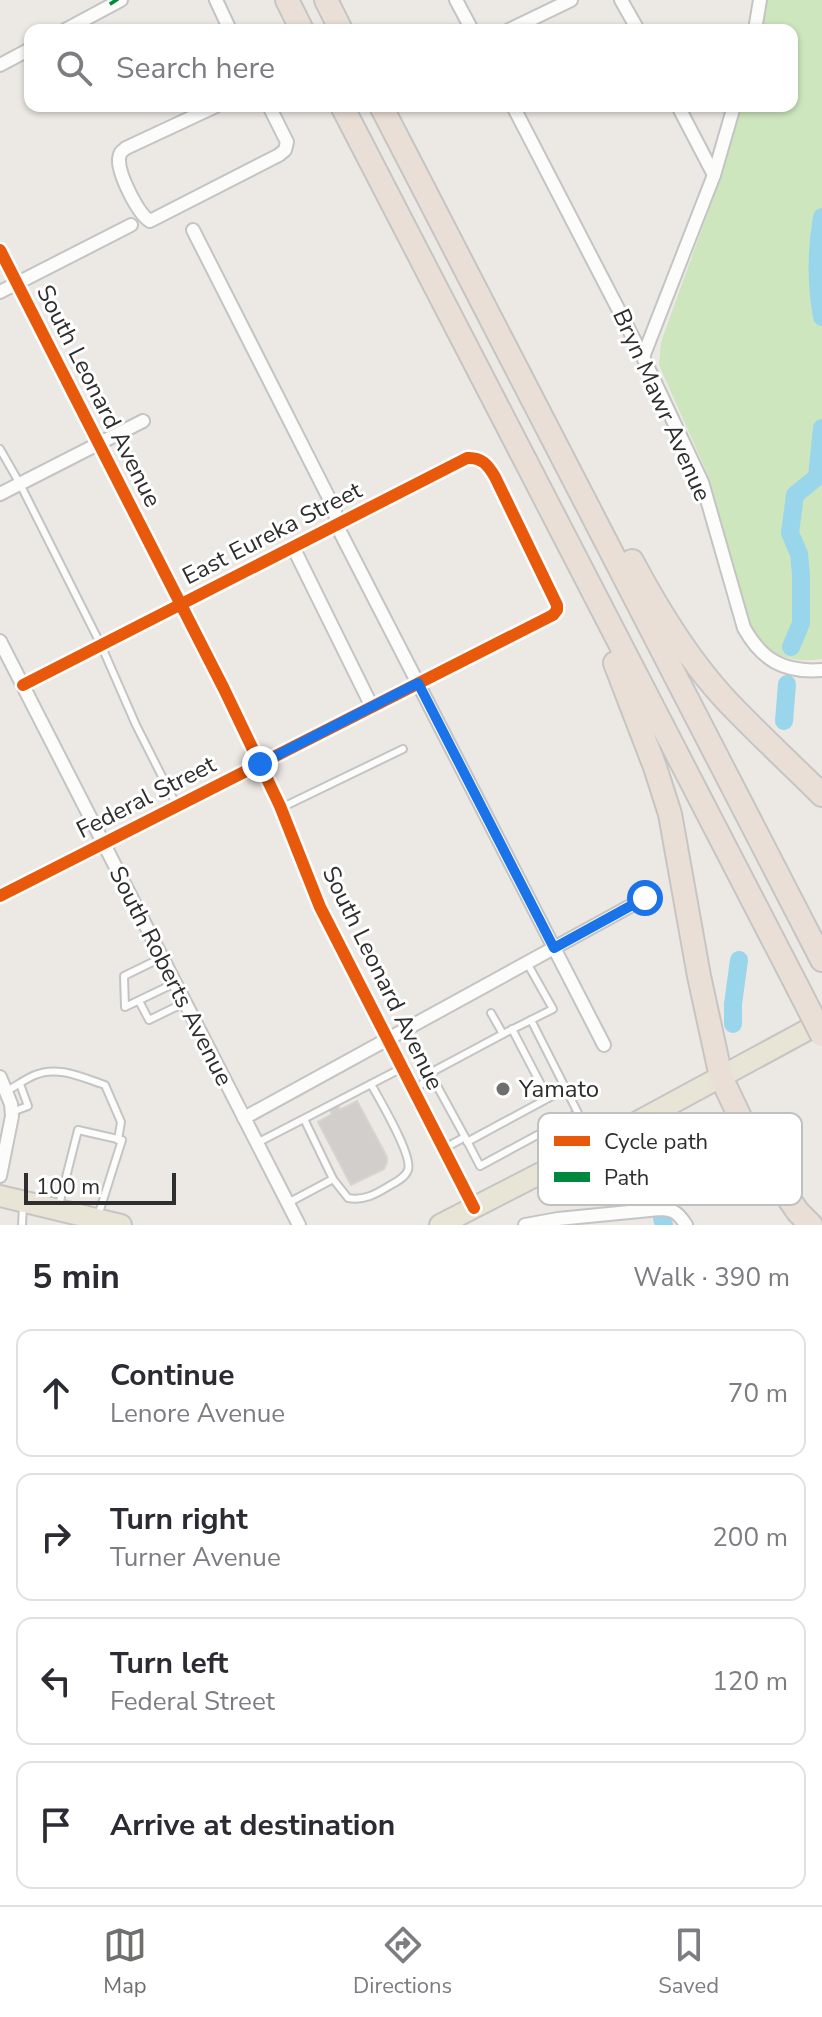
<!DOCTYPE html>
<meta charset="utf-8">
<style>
:root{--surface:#fff;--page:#f7f7f7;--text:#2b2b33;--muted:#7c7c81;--line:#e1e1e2;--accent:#706f6e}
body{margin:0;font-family:"Nunito Sans",sans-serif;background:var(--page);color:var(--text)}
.scale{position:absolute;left:24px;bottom:20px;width:152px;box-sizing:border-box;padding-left:8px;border:4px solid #2e2e2e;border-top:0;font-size:22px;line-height:28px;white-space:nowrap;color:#2e2e2e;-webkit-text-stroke:6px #fff;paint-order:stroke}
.stop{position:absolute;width:24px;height:24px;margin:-18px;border:6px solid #1a73e8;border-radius:50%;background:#fff}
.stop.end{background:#1a73e8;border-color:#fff;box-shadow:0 2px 8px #0008}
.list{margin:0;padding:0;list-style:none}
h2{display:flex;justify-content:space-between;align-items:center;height:104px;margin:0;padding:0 32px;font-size:34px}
h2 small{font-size:26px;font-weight:400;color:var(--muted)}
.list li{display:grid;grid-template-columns:52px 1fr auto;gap:24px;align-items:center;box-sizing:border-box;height:128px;margin:0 16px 16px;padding:0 16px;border:2px solid var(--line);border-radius:16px}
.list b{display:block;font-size:30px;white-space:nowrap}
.list p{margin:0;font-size:26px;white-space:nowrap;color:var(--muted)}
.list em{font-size:26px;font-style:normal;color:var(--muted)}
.icon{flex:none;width:44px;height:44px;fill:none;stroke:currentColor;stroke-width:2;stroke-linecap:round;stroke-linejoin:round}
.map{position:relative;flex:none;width:822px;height:1225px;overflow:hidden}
.search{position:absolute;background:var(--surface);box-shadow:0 2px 6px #0004;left:24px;right:24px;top:24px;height:88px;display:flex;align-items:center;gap:20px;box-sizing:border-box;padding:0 28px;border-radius:16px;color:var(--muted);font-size:30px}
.sheet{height:680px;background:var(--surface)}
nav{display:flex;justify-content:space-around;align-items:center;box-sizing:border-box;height:112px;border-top:2px solid var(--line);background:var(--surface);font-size:22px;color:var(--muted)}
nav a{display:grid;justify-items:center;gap:4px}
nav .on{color:var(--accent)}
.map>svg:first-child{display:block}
.green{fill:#cee6be}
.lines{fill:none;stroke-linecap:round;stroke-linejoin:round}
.river{stroke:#99d6ec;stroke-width:18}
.building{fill:#d1cecb;stroke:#d7d4d0;stroke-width:2}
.service-casing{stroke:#c5c4c5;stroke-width:10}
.minor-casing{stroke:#c5c4c5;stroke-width:16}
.primary-casing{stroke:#c6c5c4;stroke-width:24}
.motorway-casing{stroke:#c6c5c4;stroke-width:26}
.service{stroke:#fcfcfb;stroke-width:6}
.minor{stroke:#fcfcfb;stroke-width:12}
.primary{stroke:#e8e4d6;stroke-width:20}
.motorway{stroke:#eadfd6;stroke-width:22}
.motorway-bridge-casing{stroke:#c6c5c4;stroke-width:26;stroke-linecap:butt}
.motorway-bridge{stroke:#eadfd6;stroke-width:22}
.quiet{stroke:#00873e;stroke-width:10;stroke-dasharray:20 10;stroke-linecap:butt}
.cycleway-casing{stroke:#fff;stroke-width:17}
.cycleway{stroke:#e8590c;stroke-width:12}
.route{stroke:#1a73e8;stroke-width:10}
.poi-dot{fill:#706f6e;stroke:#fff;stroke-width:3}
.labels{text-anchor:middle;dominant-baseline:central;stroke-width:6;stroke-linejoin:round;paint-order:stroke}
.street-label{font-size:24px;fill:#2e2e2e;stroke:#fff}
.poi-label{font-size:24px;fill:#2e2e2e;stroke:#fff;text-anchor:start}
.key{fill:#fff;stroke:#c0c0c0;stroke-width:2}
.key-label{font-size:22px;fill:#2e2e2e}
</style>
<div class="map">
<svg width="822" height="1225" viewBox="0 0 822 1225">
<rect width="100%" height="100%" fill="#ece8e4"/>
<path class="green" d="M765,0H822V659C787,664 764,654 748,621L708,475L659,365L661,342L720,179L740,106H792V30H760Z"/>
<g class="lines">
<g class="river">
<path d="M822,217C816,251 816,283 822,317"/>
<polyline points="791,647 801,623 801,575 799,554 790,533 795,495 817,477 822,428"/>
<polyline points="784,721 787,684"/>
<polyline points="733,1024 733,1004 739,960"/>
<polyline points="662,1194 685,1142"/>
<polyline points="662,1218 664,1225"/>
</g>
</g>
<polygon class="building" points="357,1101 387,1157 387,1162 384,1169 351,1185 318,1122 332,1114 328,1107 336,1102 340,1110"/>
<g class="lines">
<g class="service-casing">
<g id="service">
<polyline points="0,449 20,484 101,645 136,725 177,806"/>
<polyline points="281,808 403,749"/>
<polyline points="161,958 124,976 125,1007 175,983"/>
<polyline points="139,1001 149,1020 184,1003"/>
<polyline points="491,1013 503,1034 553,1009 527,963"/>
<polyline points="512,1029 548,1098"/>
<polyline points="413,1089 433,1078"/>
<path d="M7,1091C16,1086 25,1079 35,1075C58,1065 83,1078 105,1085L121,1122L118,1140"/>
<polyline points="12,1112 28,1106 20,1084"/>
<polyline points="571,1117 586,1146"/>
<polyline points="465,1137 480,1166 578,1113 531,1020"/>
<polyline points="467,1142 565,1089"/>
<polyline points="257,1143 402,1068"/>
<polyline points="443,1149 465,1137 430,1073 503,1034"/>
<path d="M333,1179L348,1198C364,1201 376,1194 389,1186C396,1182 405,1178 408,1170C413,1155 379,1099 371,1084"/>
<polyline points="288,1203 333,1179 304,1119"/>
<polyline points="59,1205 78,1130 122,1140 98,1216"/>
<polyline points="22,1225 23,1206"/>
</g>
</g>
<g class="minor-casing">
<g id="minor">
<polyline points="216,0 230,30"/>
<polyline points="456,0 472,30"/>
<polyline points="621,0 638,30"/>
<polyline points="65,30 121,0"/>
<polyline points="509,30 571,0"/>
<polyline points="755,30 760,0"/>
<polyline points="0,65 30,49"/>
<path d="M216,106L126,148C121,152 120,152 119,159C118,174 138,214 150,221L279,155L285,150L287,142L269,106"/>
<path d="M513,106L643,357L702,482L744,628C762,660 784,673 822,670"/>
<polyline points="678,106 714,175"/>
<polyline points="193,230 335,510 336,524 604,1045"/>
<polyline points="0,250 224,689 280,806 320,907 474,1208"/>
<polyline points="0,292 131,225"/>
<polyline points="643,357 714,175 734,106"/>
<polyline points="0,494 143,421"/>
<polyline points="293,547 372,707"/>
<polyline points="0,641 299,1225"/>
<path d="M0,896L553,615L557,610V605L495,477C488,465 482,457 467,458L23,685"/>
<polyline points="0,1077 11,1104 12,1116 0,1176"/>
<polyline points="244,1118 645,898"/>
<path d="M525,1225L558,1219L660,1209C674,1209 679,1214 686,1225"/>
</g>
</g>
<g class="primary-casing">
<g id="primary">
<polyline points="0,1196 121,1225"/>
<polyline points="440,1225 582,1152 822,1022"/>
</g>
</g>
<g class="motorway-casing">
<g id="motorway">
<polyline points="287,0 302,30"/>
<polyline points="326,0 341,30"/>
<polyline points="342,106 797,986"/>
<polyline points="381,106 822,960"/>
<path d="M632,561C658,610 688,659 725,699C756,732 790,763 822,795"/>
<polyline points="615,663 655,767 670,814 699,976 721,1077 748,1134 769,1170 798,1212 811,1225"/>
</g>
</g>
<use href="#service" class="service"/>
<use href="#minor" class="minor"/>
<use href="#primary" class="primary"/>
<use href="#motorway" class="motorway"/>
<g class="motorway-bridge-casing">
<polyline id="motorway-bridge" points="797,986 822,1035"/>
</g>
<use href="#motorway-bridge" class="motorway-bridge"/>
<polyline class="quiet" points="113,0 115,3"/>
<g class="cycleway-casing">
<g id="cycleway">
<polyline points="0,250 224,689 280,806 320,907 474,1208"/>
<path d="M0,896L553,615L557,610V605L495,477C488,465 482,457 467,458L23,685"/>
</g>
</g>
<use href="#cycleway" class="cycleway"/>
</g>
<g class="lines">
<polyline class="route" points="260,764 418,683 554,948 645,898"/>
</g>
<circle class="poi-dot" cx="503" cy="1089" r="8"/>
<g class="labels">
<g class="street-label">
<text transform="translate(99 396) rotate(63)">South Leonard Avenue</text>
<text transform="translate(662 405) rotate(66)">Bryn Mawr Avenue</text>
<text transform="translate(272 533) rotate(-27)">East Eureka Street</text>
<text transform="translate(146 797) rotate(-27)">Federal Street</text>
<text transform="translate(171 976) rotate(63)">South Roberts Avenue</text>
<text transform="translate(383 978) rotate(64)">South Leonard Avenue</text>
</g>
<g class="poi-label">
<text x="519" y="1089">Yamato</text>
</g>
</g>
<rect x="538" y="1113" width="264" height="92" rx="12" class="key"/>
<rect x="554" y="1136" width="36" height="10" fill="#e8590c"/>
<rect x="554" y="1172" width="36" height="10" fill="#00873e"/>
<g class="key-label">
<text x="604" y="1149">Cycle path</text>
<text x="604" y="1185">Path</text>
</g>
</svg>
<div class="scale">100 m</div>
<div class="stop" style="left:645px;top:898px"></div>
<div class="stop end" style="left:260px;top:764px"></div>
<div class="search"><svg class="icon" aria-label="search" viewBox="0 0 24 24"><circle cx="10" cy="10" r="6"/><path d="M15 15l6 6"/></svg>Search here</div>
</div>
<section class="sheet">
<h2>5 min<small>Walk · 390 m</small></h2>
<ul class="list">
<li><svg class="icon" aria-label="ahead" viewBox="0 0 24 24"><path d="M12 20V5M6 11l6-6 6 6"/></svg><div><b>Continue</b><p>Lenore Avenue</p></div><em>70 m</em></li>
<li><svg class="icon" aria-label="right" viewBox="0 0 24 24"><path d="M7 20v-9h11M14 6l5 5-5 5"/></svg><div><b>Turn right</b><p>Turner Avenue</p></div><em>200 m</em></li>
<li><svg class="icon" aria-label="left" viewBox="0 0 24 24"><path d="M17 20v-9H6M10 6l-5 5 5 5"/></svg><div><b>Turn left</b><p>Federal Street</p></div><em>120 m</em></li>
<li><svg class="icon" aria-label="arrive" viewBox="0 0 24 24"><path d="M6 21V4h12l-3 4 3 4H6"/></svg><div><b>Arrive at destination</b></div></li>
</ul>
</section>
<nav>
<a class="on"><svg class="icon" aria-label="map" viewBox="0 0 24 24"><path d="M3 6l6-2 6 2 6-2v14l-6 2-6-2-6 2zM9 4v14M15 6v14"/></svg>Map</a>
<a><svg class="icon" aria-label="directions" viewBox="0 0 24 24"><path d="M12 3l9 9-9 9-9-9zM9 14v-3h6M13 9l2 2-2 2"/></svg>Directions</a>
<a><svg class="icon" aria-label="saved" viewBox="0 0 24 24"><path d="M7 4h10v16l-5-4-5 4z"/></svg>Saved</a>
</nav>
